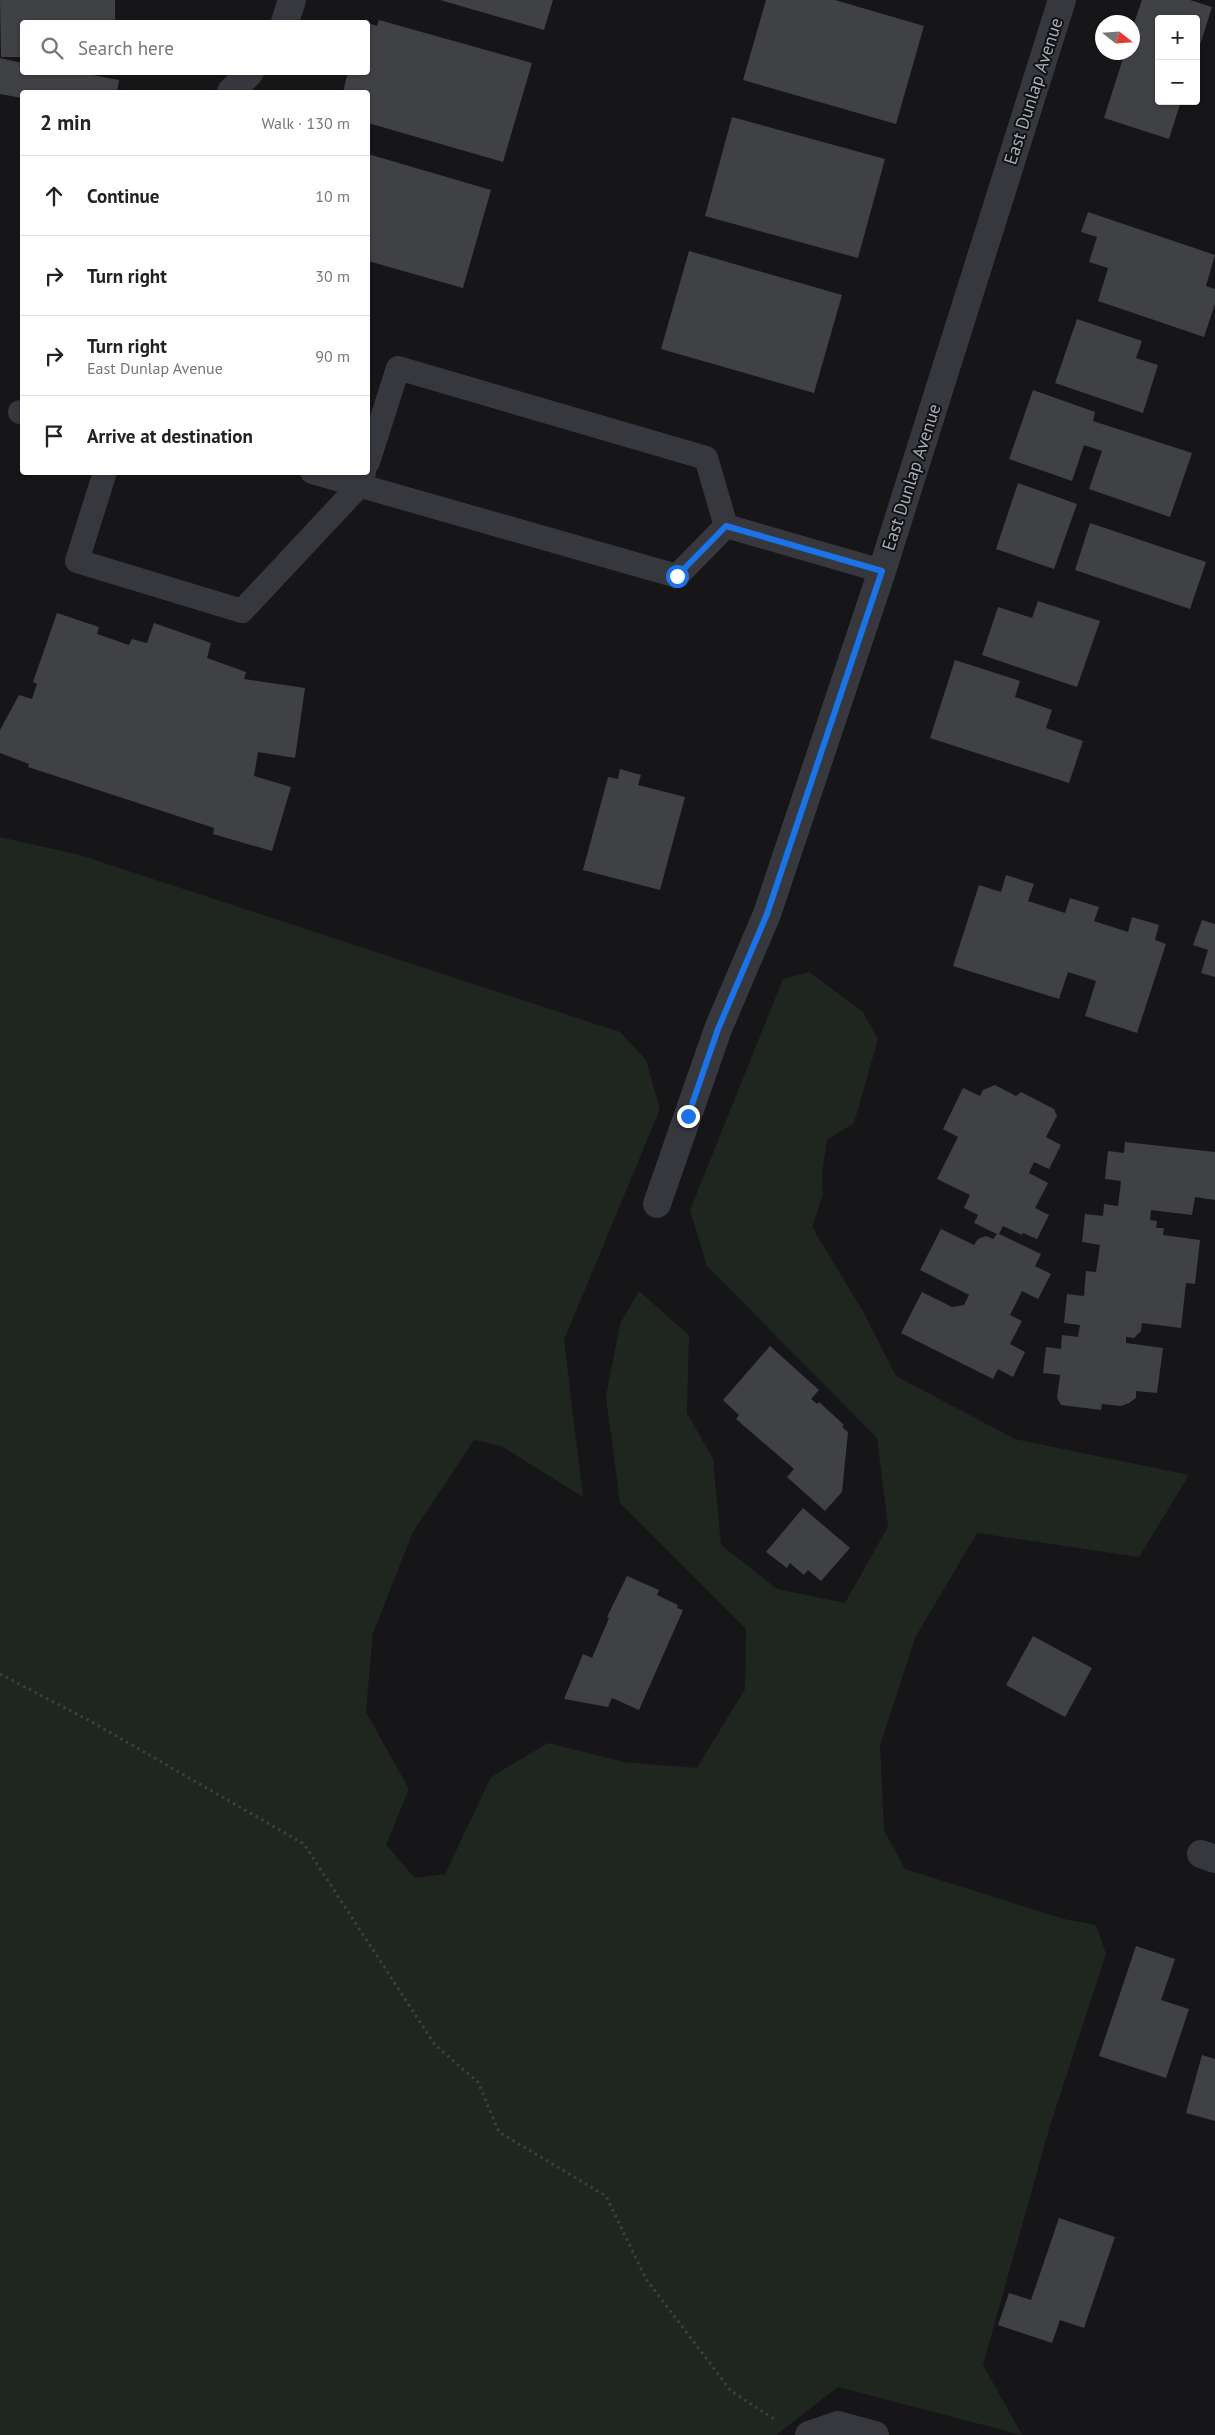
<!DOCTYPE html>
<meta charset="utf-8">
<style>
:root{--surface:#fff;--page:#f6f6f6;--text:#222;--muted:#767676;--line:#e0e0e0}
body{margin:0;font-family:"PT Sans",sans-serif;background:var(--page);color:var(--text)}
.controls{position:absolute;right:15px;top:15px;display:grid;overflow:hidden;border-radius:5px;box-shadow:0 1px 4px #0004}
.controls button{width:45px;height:45px;display:grid;place-items:center;padding:0;border:0;border-bottom:1px solid var(--line);background:var(--surface);color:var(--text);font:25px sans-serif}
.compass{position:absolute;left:1095px;top:15px;width:45px;height:45px;border-radius:50%;background:var(--surface);box-shadow:0 1px 4px #0004;rotate:107deg}
.stop{position:absolute;width:15px;height:15px;margin:-11px;border:4px solid #1a73e8;border-radius:50%;background:#fff}
.stop.end{background:#1a73e8;border-color:#fff;box-shadow:0 1px 5px #0008}
.list{margin:0;padding:0;list-style:none}
h2{display:flex;justify-content:space-between;align-items:center;height:65px;margin:0;padding:0 20px;font-size:21px}
h2 small{font-size:16px;font-weight:400;color:var(--muted)}
.list li{display:grid;grid-template-columns:32px 1fr auto;gap:15px;align-items:center;box-sizing:border-box;height:80px;padding:0 20px;border-top:1px solid var(--line)}
.list b{display:block;font-size:19px;white-space:nowrap}
.list p{margin:0;font-size:16px;white-space:nowrap;color:var(--muted)}
.list em{font-size:16px;font-style:normal;color:var(--muted)}
.icon{flex:none;width:28px;height:28px;fill:none;stroke:currentColor;stroke-width:2;stroke-linecap:round;stroke-linejoin:round}
.map{position:relative;flex:none;width:1215px;height:2435px;overflow:hidden}
.search{position:absolute;background:var(--surface);box-shadow:0 1px 4px #0004;left:20px;top:20px;width:350px;height:55px;display:flex;align-items:center;gap:12px;box-sizing:border-box;padding:0 18px;border-radius:5px;color:var(--muted);font-size:19px}
.panel{position:absolute;background:var(--surface);box-shadow:0 1px 4px #0004;left:20px;top:90px;width:350px;height:385px;border-radius:5px}
.map>svg:first-child{display:block}
.green{fill:#1e261f}
.building{fill:#404145}
.lines{fill:none;stroke-linecap:round;stroke-linejoin:round}
.path{stroke:#3d3f44;stroke-width:3;stroke-dasharray:2.5 4;stroke-linecap:butt}
.lane{stroke:#37383d;stroke-width:24}
.street{stroke:#37383d;stroke-width:28}
.route{stroke:#1a73e8;stroke-width:6}
.labels{text-anchor:middle;dominant-baseline:central;stroke-width:4;stroke-linejoin:round;paint-order:stroke}
.street-label{font-size:18px;fill:#a8adb8;stroke:#111113}
</style>
<div class="map">
<svg width="1215" height="2435" viewBox="0 0 1215 2435">
<rect width="100%" height="100%" fill="#161618"/>
<polygon class="green" points="0,837 80,855 620,1032 646,1060 660,1109 564,1340 583,1497 501,1446 474,1440 413,1532 373,1633 366,1712 409,1789 386,1845 415,1878 445,1874 491,1777 548,1743 624,1762 697,1768 745,1689 746,1629 620,1503 606,1396 620,1324 639,1291 689,1335 687,1413 713,1459 721,1545 777,1589 845,1603 888,1527 877,1438 707,1266 690,1210 783,979 809,972 863,1012 878,1039 854,1123 827,1140 822,1174 823,1194 812,1227 865,1315 896,1376 1015,1439 1189,1475 1139,1557 977,1533 915,1638 880,1746 884,1830 905,1869 1064,1919 1096,1925 1106,1954 1049,2129 983,2365 1022,2435 838,2387 776,2435 0,2435"/>
<g class="building">
<polygon points="0,0 115,0 115,22 22,22 22,57 1,57"/>
<polygon points="440,0 553,0 544,30"/>
<polygon points="766,0 835,0 924,26 896,124 743,80"/>
<polygon points="1142,0 1190,0 1212,7 1197,54 1196,19 1159,19 1159,101 1181,101 1169,139 1104,118 1125,52 1132,52 1132,29"/>
<polygon points="379,20 532,63 503,162 368,123 368,92 343,92 348,72 368,72 368,23 377,26"/>
<polygon points="0,58 22,63 22,72 77,72 119,80 117,92 22,92 22,98 0,94"/>
<polygon points="732,117 885,159 858,258 705,216"/>
<polygon points="368,154 491,190 463,288 368,261"/>
<polygon points="1088,212 1215,255 1206,286 1215,289 1215,304 1204,337 1098,301 1108,268 1089,262 1097,237 1081,232"/>
<polygon points="689,251 842,295 814,393 661,349"/>
<polygon points="1077,319 1142,341 1136,358 1158,365 1143,413 1055,383"/>
<polygon points="1033,390 1095,412 1093,421 1192,453 1170,517 1089,489 1102,451 1084,445 1072,481 1009,459"/>
<polygon points="1018,483 1077,504 1054,569 996,549"/>
<polygon points="1090,523 1206,562 1190,609 1075,570"/>
<polygon points="1038,601 1100,621 1077,687 982,655 998,607 1032,618"/>
<polygon points="57,613 99,627 97,634 129,645 132,639 147,643 154,623 211,643 207,658 246,672 244,679 305,688 295,758 258,752 254,776 291,787 272,851 213,834 214,828 28,767 29,764 0,753 0,730 19,695 32,699 37,684 33,682"/>
<polygon points="955,660 1020,681 1015,697 1052,710 1046,728 1083,741 1069,783 930,738"/>
<polygon points="620,769 641,775 638,785 685,797 660,890 583,870 608,777 618,779"/>
<polygon points="1006,875 1034,884 1028,901 1065,913 1070,898 1099,907 1094,921 1128,932 1132,917 1159,925 1155,940 1166,944 1137,1033 1085,1016 1096,981 1068,972 1059,999 953,966 979,885 1001,892"/>
<polygon points="1202,920 1215,924 1215,977 1201,973 1208,950 1193,945"/>
<polygon points="995,1085 1016,1096 1021,1092 1054,1109 1057,1116 1046,1137 1061,1145 1049,1169 1034,1162 1029,1173 1048,1183 1035,1208 1049,1215 1037,1239 1023,1233 1022,1235 1003,1226 999,1234 1041,1254 1035,1266 1051,1274 1038,1299 1022,1291 1010,1315 1022,1321 1010,1344 1025,1352 1013,1377 998,1369 993,1379 901,1333 922,1292 952,1307 964,1305 969,1295 920,1270 941,1229 974,1245 978,1239 986,1236 993,1239 997,1234 974,1223 978,1215 964,1208 970,1195 937,1179 958,1137 943,1129 963,1088 980,1096 983,1090"/>
<polygon points="1125,1142 1215,1152 1215,1200 1195,1197 1192,1215 1151,1210 1150,1220 1157,1221 1156,1228 1164,1228 1163,1235 1200,1240 1195,1284 1186,1283 1181,1328 1142,1323 1141,1331 1134,1338 1126,1337 1126,1343 1163,1348 1157,1393 1136,1391 1136,1398 1129,1403 1121,1406 1102,1404 1101,1410 1061,1405 1057,1398 1060,1375 1043,1373 1046,1347 1061,1349 1062,1335 1078,1337 1080,1325 1064,1323 1067,1294 1084,1296 1086,1271 1096,1272 1100,1245 1082,1242 1085,1214 1103,1216 1104,1204 1118,1206 1121,1181 1105,1179 1108,1151 1124,1153"/>
<polygon points="770,1346 819,1390 811,1399 817,1404 819,1402 844,1425 842,1427 848,1432 842,1492 825,1511 787,1477 794,1469 736,1419 739,1415 723,1400"/>
<polygon points="803,1508 850,1548 821,1581 808,1570 804,1575 790,1563 787,1568 766,1552"/>
<polygon points="627,1576 659,1590 657,1595 678,1605 677,1608 683,1610 639,1710 612,1698 608,1707 564,1699 583,1654 592,1658 609,1618 607,1617"/>
<polygon points="1033,1636 1092,1668 1065,1717 1006,1685"/>
<polygon points="1136,1946 1175,1959 1161,2000 1189,2009 1166,2078 1099,2056"/>
<polygon points="1202,2055 1215,2059 1215,2121 1186,2113"/>
<polygon points="1059,2218 1115,2237 1084,2328 1060,2320 1052,2343 998,2325 1009,2293 1031,2300"/>
</g>
<g class="lines">
<polyline class="path" points="0,1674 92,1722 304,1844 435,2045 478,2082 499,2132 606,2196 646,2279 731,2391 777,2421"/>
<g class="lane">
<polyline points="20,412 22,412"/>
<polyline points="368,462 398,368 706,458 726,526"/>
<polyline points="105,472 77,561 242,611 360,485 364,472"/>
<polyline points="312,472 677,576 726,526"/>
<polyline points="726,526 882,571"/>
</g>
<g class="street">
<polyline points="285,22 292,0"/>
<polyline points="231,92 250,72"/>
<polyline points="657,1204 718,1029 767,914 882,571 1062,0"/>
<polyline points="1201,1854 1215,1859"/>
<polyline points="809,2435 838,2425 875,2435"/>
</g>
</g>
<g class="lines">
<polyline class="route" points="677,576 726,526 882,571 767,914 718,1029 688,1116"/>
</g>
<g class="labels">
<g class="street-label">
<text transform="translate(1033 91) rotate(-72)">East Dunlap Avenue</text>
<text transform="translate(911 477) rotate(-72)">East Dunlap Avenue</text>
</g>
</g>
</svg>
<div class="controls">
<button>+</button>
<button>−</button>
</div>
<svg class="compass" viewBox="-18 -18 36 36"><path d="M0-13l5 13h-10z" fill="#e53935"/><path d="M0 13l5-13h-10z" fill="#767676"/></svg>
<div class="stop" style="left:677px;top:576px"></div>
<div class="stop end" style="left:688px;top:1116px"></div>
<div class="search"><svg class="icon" aria-label="search" viewBox="0 0 24 24"><circle cx="10" cy="10" r="6"/><path d="M15 15l6 6"/></svg>Search here</div>
<section class="panel">
<h2>2 min<small>Walk · 130 m</small></h2>
<ul class="list">
<li><svg class="icon" aria-label="ahead" viewBox="0 0 24 24"><path d="M12 20V5M6 11l6-6 6 6"/></svg><div><b>Continue</b></div><em>10 m</em></li>
<li><svg class="icon" aria-label="right" viewBox="0 0 24 24"><path d="M7 20v-9h11M14 6l5 5-5 5"/></svg><div><b>Turn right</b></div><em>30 m</em></li>
<li><svg class="icon" aria-label="right" viewBox="0 0 24 24"><path d="M7 20v-9h11M14 6l5 5-5 5"/></svg><div><b>Turn right</b><p>East Dunlap Avenue</p></div><em>90 m</em></li>
<li><svg class="icon" aria-label="arrive" viewBox="0 0 24 24"><path d="M6 21V4h12l-3 4 3 4H6"/></svg><div><b>Arrive at destination</b></div></li>
</ul>
</section>
</div>
